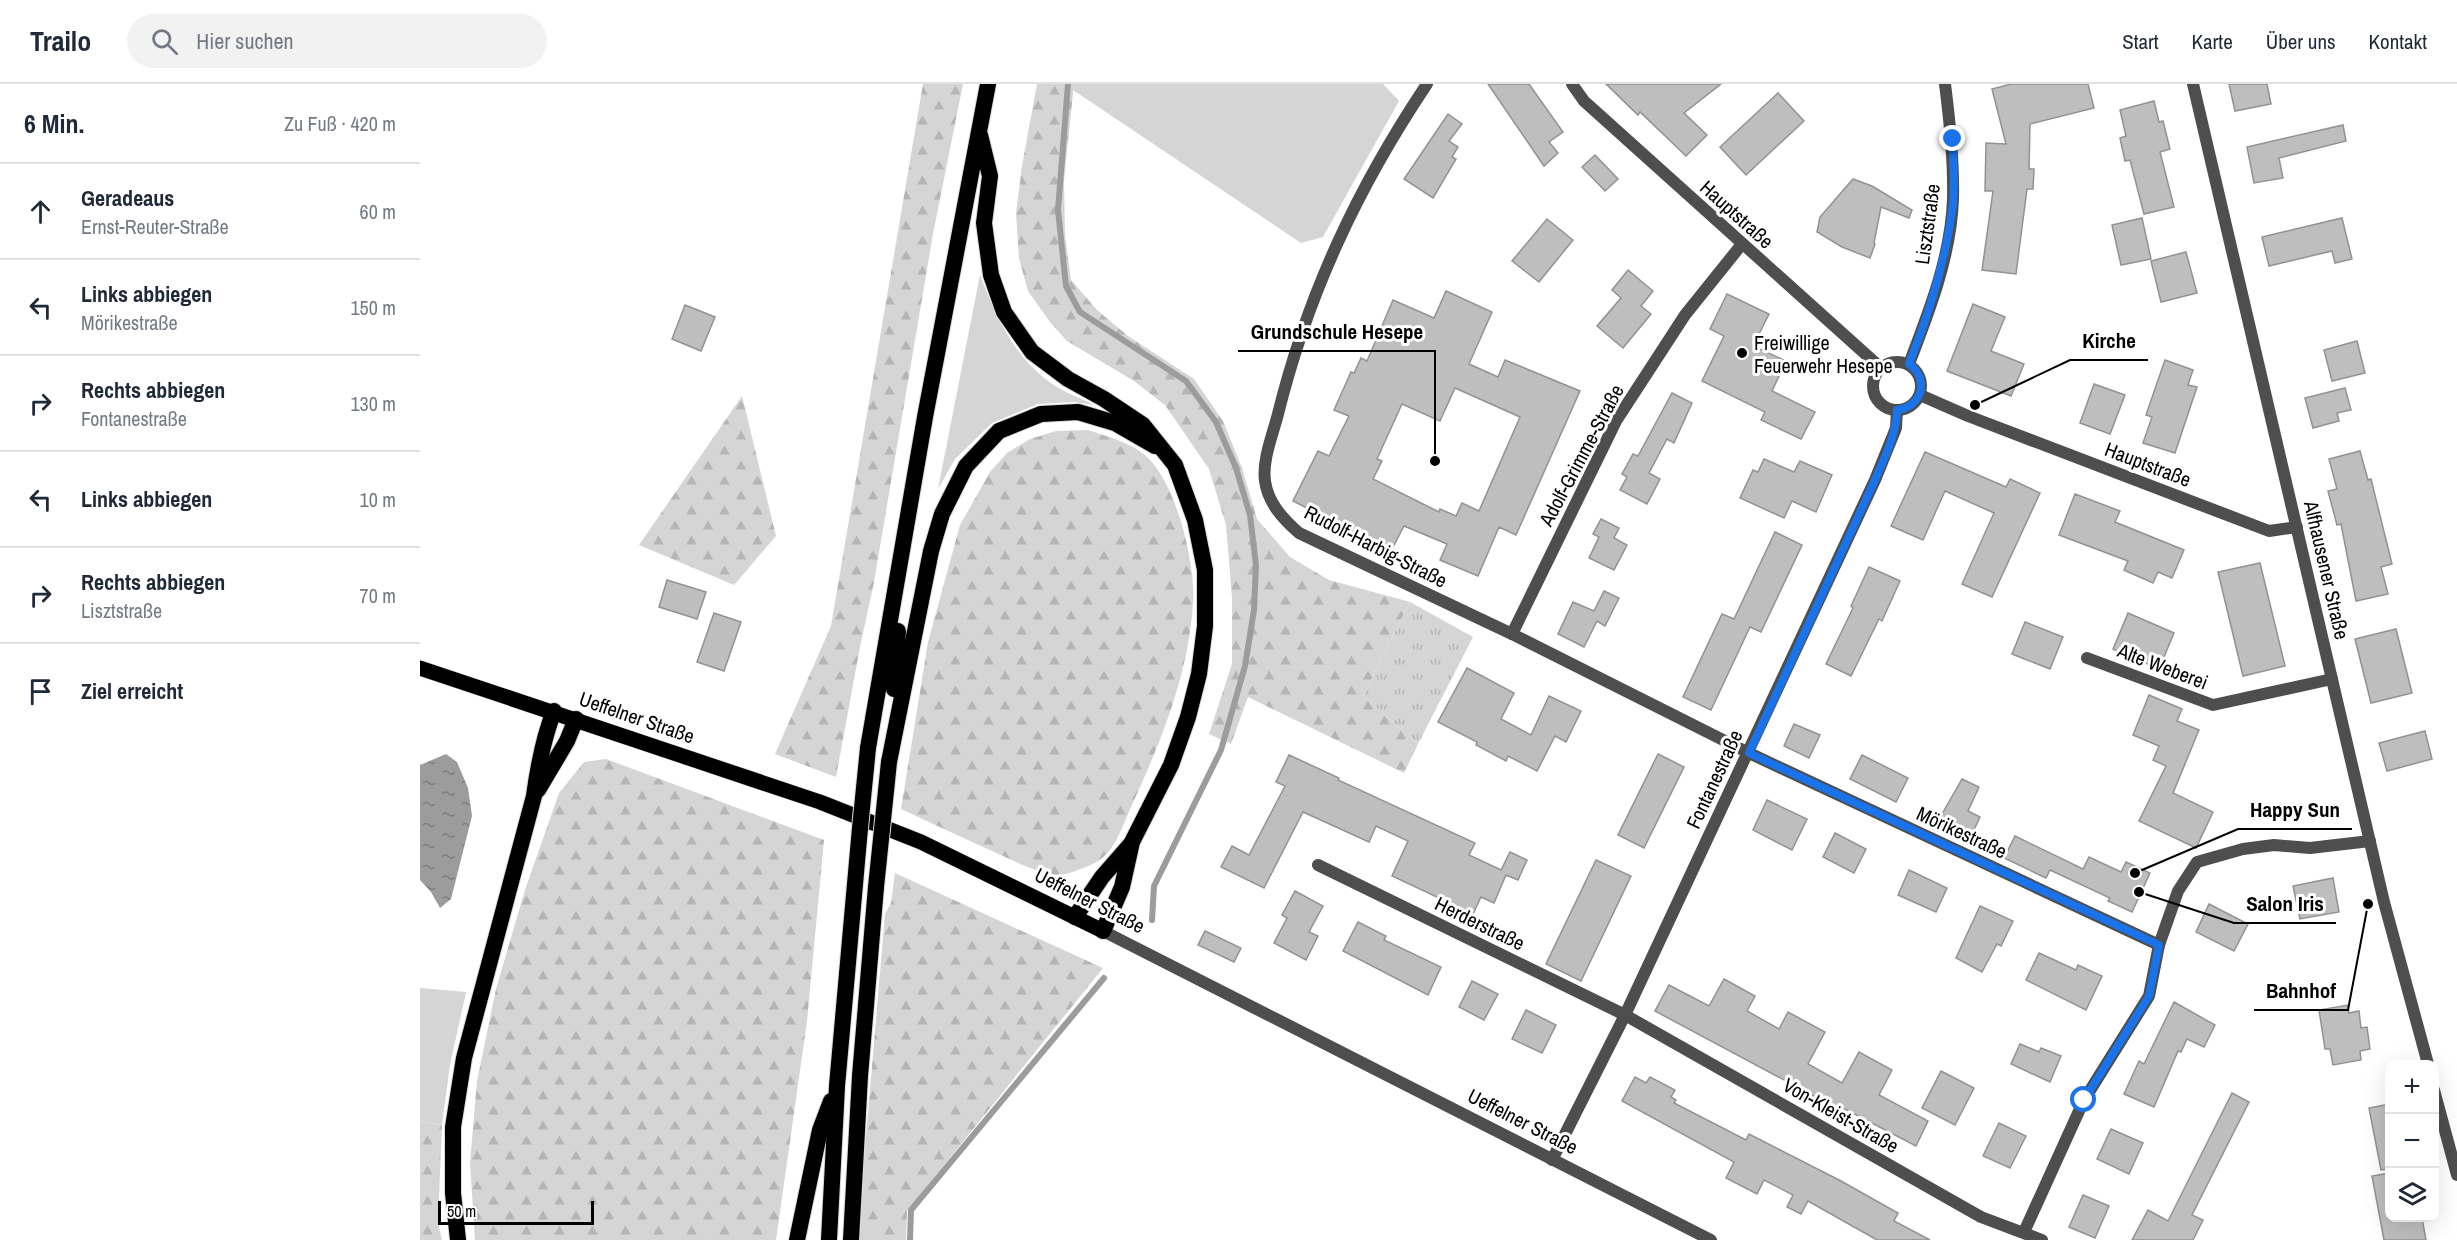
<!DOCTYPE html>
<html lang="de">
<meta charset="utf-8">
<style>
:root{--surface:#fff;--page:#f2f2f3;--text:#1f2937;--muted:#747a83;--line:#e0e1e3}
body{margin:0;font-family:"Archivo Narrow",sans-serif;background:var(--page);color:var(--text)}
.controls{position:absolute;right:18px;bottom:18px;display:grid;overflow:hidden;border-radius:12px;box-shadow:0 6px 24px #0002}
.controls button{width:54px;height:54px;display:grid;place-items:center;padding:0;border:0;border-bottom:2px solid var(--line);background:var(--surface);color:var(--text);font:30px sans-serif}
.scale{position:absolute;left:18px;bottom:15px;width:156px;box-sizing:border-box;padding-left:6px;border:3px solid #000;border-top:0;font-size:16px;line-height:21px;white-space:nowrap;color:#000;-webkit-text-stroke:4px #fff;paint-order:stroke}
.stop{position:absolute;width:18px;height:18px;margin:-14px;border:4px solid #1a73e8;border-radius:50%;background:#fff}
.stop.end{background:#1a73e8;border-color:#fff;box-shadow:0 2px 6px #0008}
.list{margin:0;padding:0;list-style:none}
h2{display:flex;justify-content:space-between;align-items:center;height:78px;margin:0;padding:0 24px;font-size:26px}
h2 small{font-size:20px;font-weight:400;color:var(--muted)}
.list li{display:grid;grid-template-columns:39px 1fr auto;gap:18px;align-items:center;box-sizing:border-box;height:96px;padding:0 24px;border-top:2px solid var(--line)}
.list b{display:block;font-size:22px;white-space:nowrap}
.list p{margin:0;font-size:20px;white-space:nowrap;color:var(--muted)}
.list em{font-size:20px;font-style:normal;color:var(--muted)}
.icon{flex:none;width:33px;height:33px;fill:none;stroke:currentColor;stroke-width:2;stroke-linecap:round;stroke-linejoin:round}
.map{position:relative;flex:none;width:2037px;height:1156px;overflow:hidden}
header{display:flex;align-items:center;gap:36px;box-sizing:border-box;height:84px;padding:0 30px;background:var(--surface);border-bottom:2px solid var(--line)}
header strong{font-size:28px}
nav{display:flex;gap:33px;margin-inline-start:auto;font-size:21px}
.search{width:420px;height:54px;background:var(--page);display:flex;align-items:center;gap:15px;box-sizing:border-box;padding:0 21px;border-radius:33px;color:var(--muted);font-size:22px}
main{display:flex}
aside{flex:1;background:var(--surface)}
.map>svg:first-child{display:block}
.grass{fill:#d5d5d5}
.forest{fill:url(#forest-firs)}
.park{fill:url(#park-tufts)}
.water{fill:url(#water-ripples)}
.lines{fill:none;stroke-linecap:round;stroke-linejoin:round}
.stream{stroke:#9c9c9c;stroke-width:6}
.building{fill:#bebebe;stroke:#929292;stroke-width:1.5;fill-rule:evenodd}
.primary-casing{stroke:#dbdbdb;stroke-width:16}
.trunk-casing{stroke:#dbdbdb;stroke-width:18}
.minor{stroke:#4e4e4e;stroke-width:12}
.tertiary{stroke:#4e4e4e;stroke-width:12}
.primary{stroke:#000;stroke-width:15}
.trunk{stroke:#000;stroke-width:16}
.trunk-bridge-casing{stroke:#dbdbdb;stroke-width:18;stroke-linecap:butt}
.trunk-bridge{stroke:#000;stroke-width:16}
.route{stroke:#1a73e8;stroke-width:8}
.poi-dot{fill:#000;stroke:#fff;stroke-width:2}
.labels{text-anchor:middle;dominant-baseline:central;stroke-width:6;stroke-linejoin:round;paint-order:stroke}
.street-label{font-size:20px;fill:#000;stroke:#fff}
.poi-label{font-size:20px;fill:#000;stroke:#fff;text-anchor:start}
.leader{fill:none;stroke:#000;stroke-width:2}
.callout-dot{fill:#000;stroke:#fff;stroke-width:2}
.callout-label{font-size:21px;text-anchor:middle;font-weight:bold;fill:#000;stroke:#fff;stroke-width:6;stroke-linejoin:round;paint-order:stroke}
</style>
<header>
<strong>Trailo</strong>
<div class="search"><svg class="icon" aria-label="search" viewBox="0 0 24 24"><circle cx="10" cy="10" r="6"/><path d="M15 15l6 6"/></svg>Hier suchen</div>
<nav><a>Start</a><a>Karte</a><a>Über uns</a><a>Kontakt</a></nav>
</header>
<main>
<aside>
<h2>6 Min.<small>Zu Fuß · 420 m</small></h2>
<ul class="list">
<li><svg class="icon" aria-label="ahead" viewBox="0 0 24 24"><path d="M12 20V5M6 11l6-6 6 6"/></svg><div><b>Geradeaus</b><p>Ernst-Reuter-Straße</p></div><em>60 m</em></li>
<li><svg class="icon" aria-label="left" viewBox="0 0 24 24"><path d="M17 20v-9H6M10 6l-5 5 5 5"/></svg><div><b>Links abbiegen</b><p>Mörikestraße</p></div><em>150 m</em></li>
<li><svg class="icon" aria-label="right" viewBox="0 0 24 24"><path d="M7 20v-9h11M14 6l5 5-5 5"/></svg><div><b>Rechts abbiegen</b><p>Fontanestraße</p></div><em>130 m</em></li>
<li><svg class="icon" aria-label="left" viewBox="0 0 24 24"><path d="M17 20v-9H6M10 6l-5 5 5 5"/></svg><div><b>Links abbiegen</b></div><em>10 m</em></li>
<li><svg class="icon" aria-label="right" viewBox="0 0 24 24"><path d="M7 20v-9h11M14 6l5 5-5 5"/></svg><div><b>Rechts abbiegen</b><p>Lisztstraße</p></div><em>70 m</em></li>
<li><svg class="icon" aria-label="arrive" viewBox="0 0 24 24"><path d="M6 21V4h12l-3 4 3 4H6"/></svg><div><b>Ziel erreicht</b></div></li>
</ul>
</aside>
<div class="map">
<svg width="2037" height="1156" viewBox="0 0 2037 1156">
<defs>
<pattern id="forest-firs" width="22" height="20" patternUnits="userSpaceOnUse" patternTransform="scale(1.5)"><rect width="22" height="20" fill="#d5d5d5"/><path d="M5 1l3.5 6h-7zM16 11l3.5 6h-7z" fill="#b5b5b5"/></pattern>
<pattern id="park-tufts" width="24" height="20" patternUnits="userSpaceOnUse" patternTransform="scale(1.5)"><rect width="24" height="20" fill="#d5d5d5"/><path d="M3 7l-1-3M5 7V3M7 7l1-3M15 17l-1-3M17 17v-4M19 17l1-3" fill="none" stroke="#b5b5b5"/></pattern>
<pattern id="water-ripples" width="26" height="14" patternUnits="userSpaceOnUse" patternTransform="scale(1.5)"><rect width="26" height="14" fill="#9c9c9c"/><path d="M2 4q2-2 4 0t4 0M15 11q2-2 4 0t4 0" fill="none" stroke="#7d7d7d"/></pattern>
</defs>
<rect width="100%" height="100%" fill="#fff"/>
<g class="grass">
<polygon points="654,0 963,0 979,17 903,153 881,159 653,6"/>
<path d="M560,191C577,234 595,277 637,303C649,310 662,315 675,321L654,318L618,320L572,339L535,375L518,405Z"/>
<polygon points="0,904 46,908 30,981 22,1041 0,1037"/>
</g>
<g class="forest">
<polygon points="503,0 543,0 513,150 454,498 440,563 416,693 355,670 411,542"/>
<polygon points="617,0 654,0 644,97 645,151 651,196 677,226 708,252 774,295 803,337 822,384 837,435 870,473 909,496 990,518 943,612 998,660 984,689 828,613 811,660 789,650 812,580 812,514 806,441 789,385 745,321 714,297 647,257 630,238 608,207 599,174 596,129 602,82"/>
<polygon points="322,312 356,452 314,501 219,461"/>
<path d="M668,346C688,353 714,359 729,375C757,403 776,481 773,520C768,592 741,658 711,723C703,741 695,767 678,777C672,781 647,791 640,791C621,792 589,774 572,767C541,753 511,739 481,725L508,558L540,441L570,388L587,369L610,355L636,347Z"/>
<polygon points="186,675 404,756 387,937 356,1156 55,1156 50,1079 57,997 76,905 105,806 139,709 164,678"/>
<polygon points="475,789 683,884 487,1127 486,1156 440,1156 444,1076 465,830 471,819"/>
<polygon points="0,1037 22,1041 18,1139 22,1156 0,1156"/>
</g>
<polygon class="park" points="990,518 1053,553 998,660 943,612"/>
<polygon class="water" points="26,670 37,678 48,704 52,732 31,815 20,824 11,808 0,796 0,681"/>
<g class="lines">
<g class="stream">
<polyline points="648,0 638,126 646,202 660,228 766,297 796,338 816,384 830,431 836,481 834,526 825,582 801,666 734,802 732,836"/>
<polyline points="490,1156 491,1126 684,894"/>
</g>
</g>
<g class="building">
<polygon points="1068,0 1109,0 1143,48 1129,58 1138,69 1124,82"/>
<polygon points="1186,0 1301,0 1264,29 1287,51 1266,72 1220,28 1218,31"/>
<polygon points="1591,0 1668,0 1674,24 1610,40 1609,85 1614,85 1613,105 1607,105 1596,190 1562,186 1573,107 1565,107 1566,59 1586,60 1572,5"/>
<polygon points="1809,0 1847,0 1851,20 1815,27"/>
<polygon points="1358,9 1384,37 1326,91 1300,63"/>
<polygon points="1734,17 1739,38 1743,37 1750,65 1740,68 1754,123 1724,130 1710,76 1705,77 1700,54 1706,52 1700,26"/>
<polygon points="1028,30 1042,40 1029,57 1038,63 1032,73 1036,75 1013,114 984,95"/>
<polygon points="1923,41 1926,57 1859,74 1863,94 1834,99 1827,63"/>
<polygon points="1175,71 1198,95 1185,107 1162,83"/>
<polygon points="1433,95 1452,102 1492,126 1489,134 1461,123 1454,159 1455,160 1450,174 1422,163 1397,148 1400,133"/>
<polygon points="1722,134 1731,175 1701,181 1692,141"/>
<polygon points="1922,134 1932,175 1915,179 1912,167 1849,182 1842,153"/>
<polygon points="1127,135 1153,156 1119,198 1092,177"/>
<polygon points="1766,168 1777,209 1741,218 1731,177"/>
<polygon points="1208,186 1233,207 1221,222 1231,230 1203,264 1177,242 1201,214 1192,206"/>
<path d="M1026,207L1072,228L1049,280L1078,293L1085,276L1160,307L1096,451L1079,443L1058,492L1020,476L1027,460L984,442L971,467L873,417L898,367L909,372L929,332L914,326L931,288L934,289L941,274L947,277L973,216L1014,234ZM1035,304L1100,333L1059,427L1042,419L1036,432L1020,425L1019,428L953,395L962,377L957,375L982,320L1020,337Z"/>
<polygon points="1307,210 1349,230 1333,262 1366,277 1352,307 1395,328 1381,355 1341,336 1345,328 1282,297 1304,252 1290,245"/>
<polygon points="1553,220 1585,233 1571,267 1604,280 1591,312 1527,287"/>
<polygon points="265,221 295,233 281,267 252,255"/>
<polygon points="1937,257 1945,289 1912,297 1904,266"/>
<polygon points="1745,276 1773,286 1768,301 1777,303 1755,369 1723,359 1732,333 1726,331"/>
<polygon points="1674,300 1705,311 1690,350 1660,339"/>
<polygon points="1925,304 1931,326 1917,329 1919,337 1893,344 1885,314"/>
<polygon points="1252,309 1272,319 1254,359 1247,355 1229,389 1240,395 1227,420 1200,406 1207,393 1202,390 1213,370 1218,372"/>
<polygon points="1940,367 1948,396 1951,395 1972,480 1961,483 1968,510 1936,517 1921,440 1917,441 1908,407 1917,405 1909,375"/>
<polygon points="1505,368 1586,403 1590,395 1620,409 1572,513 1542,500 1574,429 1525,407 1503,456 1471,442"/>
<polygon points="1344,375 1374,388 1380,377 1412,391 1396,428 1372,417 1364,434 1320,414 1333,386 1338,388"/>
<polygon points="1655,410 1700,427 1695,438 1764,466 1752,494 1738,488 1733,499 1704,486 1708,477 1639,451"/>
<polygon points="1181,435 1199,444 1194,454 1207,461 1194,486 1169,474 1179,453 1173,450"/>
<polygon points="1355,448 1382,461 1341,548 1330,543 1291,626 1263,613 1302,530 1314,535"/>
<polygon points="1840,479 1865,582 1823,592 1798,488"/>
<polygon points="1449,483 1480,497 1462,537 1459,535 1431,592 1406,580 1433,524 1431,522"/>
<polygon points="247,496 286,508 277,535 239,523"/>
<polygon points="1184,507 1199,514 1185,542 1177,537 1164,563 1138,550 1153,518 1174,527"/>
<polygon points="294,529 321,538 304,587 277,578"/>
<polygon points="1708,529 1754,549 1739,585 1693,565"/>
<polygon points="1605,538 1643,553 1630,585 1592,570"/>
<polygon points="1976,545 1992,609 1951,619 1935,555"/>
<polygon points="1047,584 1094,609 1081,635 1111,651 1129,612 1161,627 1146,658 1135,652 1117,687 1088,672 1086,677 1056,661 1057,658 1018,638"/>
<polygon points="1729,611 1762,625 1757,637 1779,646 1753,709 1793,728 1776,764 1719,737 1746,682 1733,676 1739,662 1713,651"/>
<polygon points="1374,640 1400,651 1389,674 1364,662"/>
<polygon points="2005,647 2012,675 1967,687 1959,659"/>
<polygon points="1238,670 1264,683 1224,764 1198,751"/>
<polygon points="869,671 919,694 918,696 1055,759 1049,771 1081,786 1090,768 1107,776 1098,796 1086,791 1074,819 1061,813 1053,830 972,792 988,757 956,742 949,758 883,728 844,804 801,783 812,762 829,771 865,702 856,698"/>
<polygon points="1442,671 1488,694 1476,718 1430,695"/>
<polygon points="1542,695 1559,703 1548,727 1560,733 1550,754 1517,739"/>
<polygon points="1347,716 1387,735 1372,766 1333,746"/>
<polygon points="1415,749 1446,765 1434,789 1403,773"/>
<polygon points="1595,752 1663,785 1669,773 1701,788 1706,778 1730,789 1712,828 1688,817 1690,814 1630,786 1626,794 1584,774"/>
<polygon points="1176,776 1211,792 1161,897 1126,880"/>
<polygon points="1489,786 1527,804 1516,828 1478,811"/>
<polygon points="1913,794 1919,828 1880,835 1873,802"/>
<polygon points="875,807 903,822 889,848 898,852 886,876 854,859 867,834 862,831"/>
<polygon points="1789,820 1828,840 1814,867 1776,848"/>
<polygon points="1560,822 1593,837 1581,862 1577,860 1562,888 1536,874"/>
<polygon points="938,838 966,852 964,856 1021,883 1008,911 923,867"/>
<polygon points="785,847 821,864 814,878 778,861"/>
<polygon points="1619,869 1656,886 1658,881 1682,892 1666,926 1606,896"/>
<polygon points="1304,895 1335,912 1327,927 1359,945 1368,928 1405,948 1388,980 1422,999 1439,968 1472,986 1459,1011 1508,1037 1496,1062 1425,1025 1424,1028 1235,927 1249,901 1289,922"/>
<polygon points="1052,897 1078,910 1064,936 1039,923"/>
<polygon points="1754,918 1795,941 1784,963 1767,955 1761,968 1758,967 1734,1023 1704,1010 1719,977 1724,980"/>
<polygon points="1928,921 1929,929 1939,927 1941,944 1947,943 1950,965 1940,967 1941,976 1913,981 1910,965 1905,965 1899,926"/>
<polygon points="1106,926 1136,941 1122,969 1092,955"/>
<polygon points="1600,960 1619,968 1621,964 1641,972 1630,998 1591,980"/>
<polygon points="1521,987 1554,1004 1535,1041 1502,1024"/>
<polygon points="1215,993 1226,999 1230,993 1255,1006 1251,1013 1256,1016 1254,1019 1326,1056 1329,1050 1421,1097 1478,1129 1474,1137 1510,1156 1457,1156 1388,1117 1381,1130 1367,1123 1373,1111 1344,1096 1337,1110 1306,1094 1314,1078 1202,1017"/>
<polygon points="1812,1009 1829,1018 1772,1131 1783,1136 1773,1156 1712,1156 1728,1126 1748,1137"/>
<polygon points="1970,1020 1970,1085 1961,1086 1949,1024"/>
<polygon points="1579,1039 1606,1052 1590,1084 1563,1072"/>
<polygon points="1691,1045 1723,1059 1709,1090 1677,1075"/>
<polygon points="1970,1089 1970,1134 2002,1134 2006,1156 1964,1156 1952,1092"/>
<polygon points="1663,1111 1689,1122 1675,1154 1649,1143"/>
</g>
<g class="lines">
<g class="primary-casing">
<polyline id="primary" points="0,584 400,718 501,758 683,847"/>
</g>
<g class="trunk-casing">
<g id="trunk">
<polyline points="560,51 570,92 564,139 571,191 584,228 612,268 648,295 684,315 723,341 755,381 775,436 785,486 785,542 779,590 768,633 751,681 712,758 702,803 683,847"/>
<polyline points="474,605 478,547"/>
<polyline points="448,664 505,333 568,0"/>
<polyline points="469,678 511,467 522,430 546,382 579,347 621,330 658,328 695,339 735,362"/>
<polyline points="118,706 147,657 156,635"/>
<polyline points="655,833 682,793 710,761"/>
<path d="M38,1156L33,1109V1043L44,974L114,712C118,682 123,655 134,627"/>
<polyline points="377,1156 400,1046 411,1017"/>
<polyline points="409,1156 417,1002 440,744"/>
<polyline points="431,1156 440,992 456,803"/>
</g>
</g>
<g class="minor">
<path d="M1007,0C938,103 888,209 858,330C853,350 842,376 845,397C848,419 863,435 879,449L1092,550L1329,669L1739,861"/>
<polyline points="1152,0 1164,17 1461,284"/>
<polyline points="1773,0 1964,818 2008,980"/>
<circle cx="1477" cy="302" r="24"/>
<path d="M1489,280C1509,228 1531,172 1533,115C1534,76 1530,39 1525,0"/>
<polyline points="1500,311 1548,332 1849,447 1877,443"/>
<polyline points="1092,550 1196,337 1265,231 1322,160"/>
<polyline points="1667,574 1793,621 1912,595"/>
<polyline points="898,781 1205,931 1561,1133 1622,1156"/>
<polyline points="2014,1006 2037,1091"/>
<polyline points="1132,1076 1205,931 1455,396 1476,344 1477,326"/>
<polyline points="1604,1148 1664,1016 1729,912 1739,861 1758,807 1777,778 1823,765 1854,761 1890,764 1950,757"/>
</g>
<polyline class="tertiary" points="683,847 1291,1156"/>
<use href="#primary" class="primary"/>
<use href="#trunk" class="trunk"/>
<g class="trunk-bridge-casing">
<g id="trunk-bridge">
<polyline points="440,744 448,664"/>
<polyline points="456,803 469,678"/>
</g>
</g>
<use href="#trunk-bridge" class="trunk-bridge"/>
</g>
<g class="lines">
<path class="route" d="M1533,55C1533,76 1535,99 1533,120C1526,176 1510,228 1489,280C1510,295 1502,323 1477,326C1476,352 1465,372 1455,396L1329,669L1739,861L1729,912L1664,1016"/>
</g>
<circle class="poi-dot" cx="1322" cy="269" r="6"/>
<g class="labels">
<g class="street-label">
<text transform="translate(1317 130) rotate(42)">Hauptstraße</text>
<text transform="translate(1507 140) rotate(-82)">Lisztstraße</text>
<text transform="translate(1161 371) rotate(-62)">Adolf-Grimme-Straße</text>
<text transform="translate(1728 380) rotate(21)">Hauptstraße</text>
<text transform="translate(956 462) rotate(27)">Rudolf-Harbig-Straße</text>
<text transform="translate(1907 486) rotate(77)">Alfhausener Straße</text>
<text transform="translate(1743 582) rotate(21)">Alte Weberei</text>
<text transform="translate(217 633) rotate(19)">Ueffelner Straße</text>
<text transform="translate(1294 695) rotate(-65)">Fontanestraße</text>
<text transform="translate(1542 748) rotate(25)">Mörikestraße</text>
<text transform="translate(670 816) rotate(27)">Ueffelner Straße</text>
<text transform="translate(1060 839) rotate(26)">Herderstraße</text>
<text transform="translate(1421 1031) rotate(30)">Von-Kleist-Straße</text>
<text transform="translate(1103 1037) rotate(27)">Ueffelner Straße</text>
</g>
<g class="poi-label">
<text x="1334" y="258">Freiwillige<tspan x="1334" dy="23">Feuerwehr Hesepe</tspan></text>
</g>
</g>
<path class="leader" d="M1015 377L1015 267H818M1555 321L1650 276H1728M1715 789L1818 745H1932M1719 808L1814 839H1916M1948 820L1928 926H1834"/>
<g class="callout-dot">
<circle cx="1015" cy="377" r="6"/>
<circle cx="1555" cy="321" r="6"/>
<circle cx="1715" cy="789" r="6"/>
<circle cx="1719" cy="808" r="6"/>
<circle cx="1948" cy="820" r="6"/>
</g>
<g class="callout-label">
<text x="917" y="255">Grundschule Hesepe</text>
<text x="1689" y="264">Kirche</text>
<text x="1875" y="733">Happy Sun</text>
<text x="1865" y="827">Salon Iris</text>
<text x="1881" y="914">Bahnhof</text>
</g>
</svg>
<div class="controls">
<button>+</button>
<button>−</button>
<button><svg class="icon" aria-label="layers" viewBox="0 0 24 24"><path d="M12 4l9 5-9 5-9-5zM3 14l9 5 9-5"/></svg></button>
</div>
<div class="scale">50 m</div>
<div class="stop" style="left:1664px;top:1016px"></div>
<div class="stop end" style="left:1533px;top:55px"></div>
</div>
</main>
